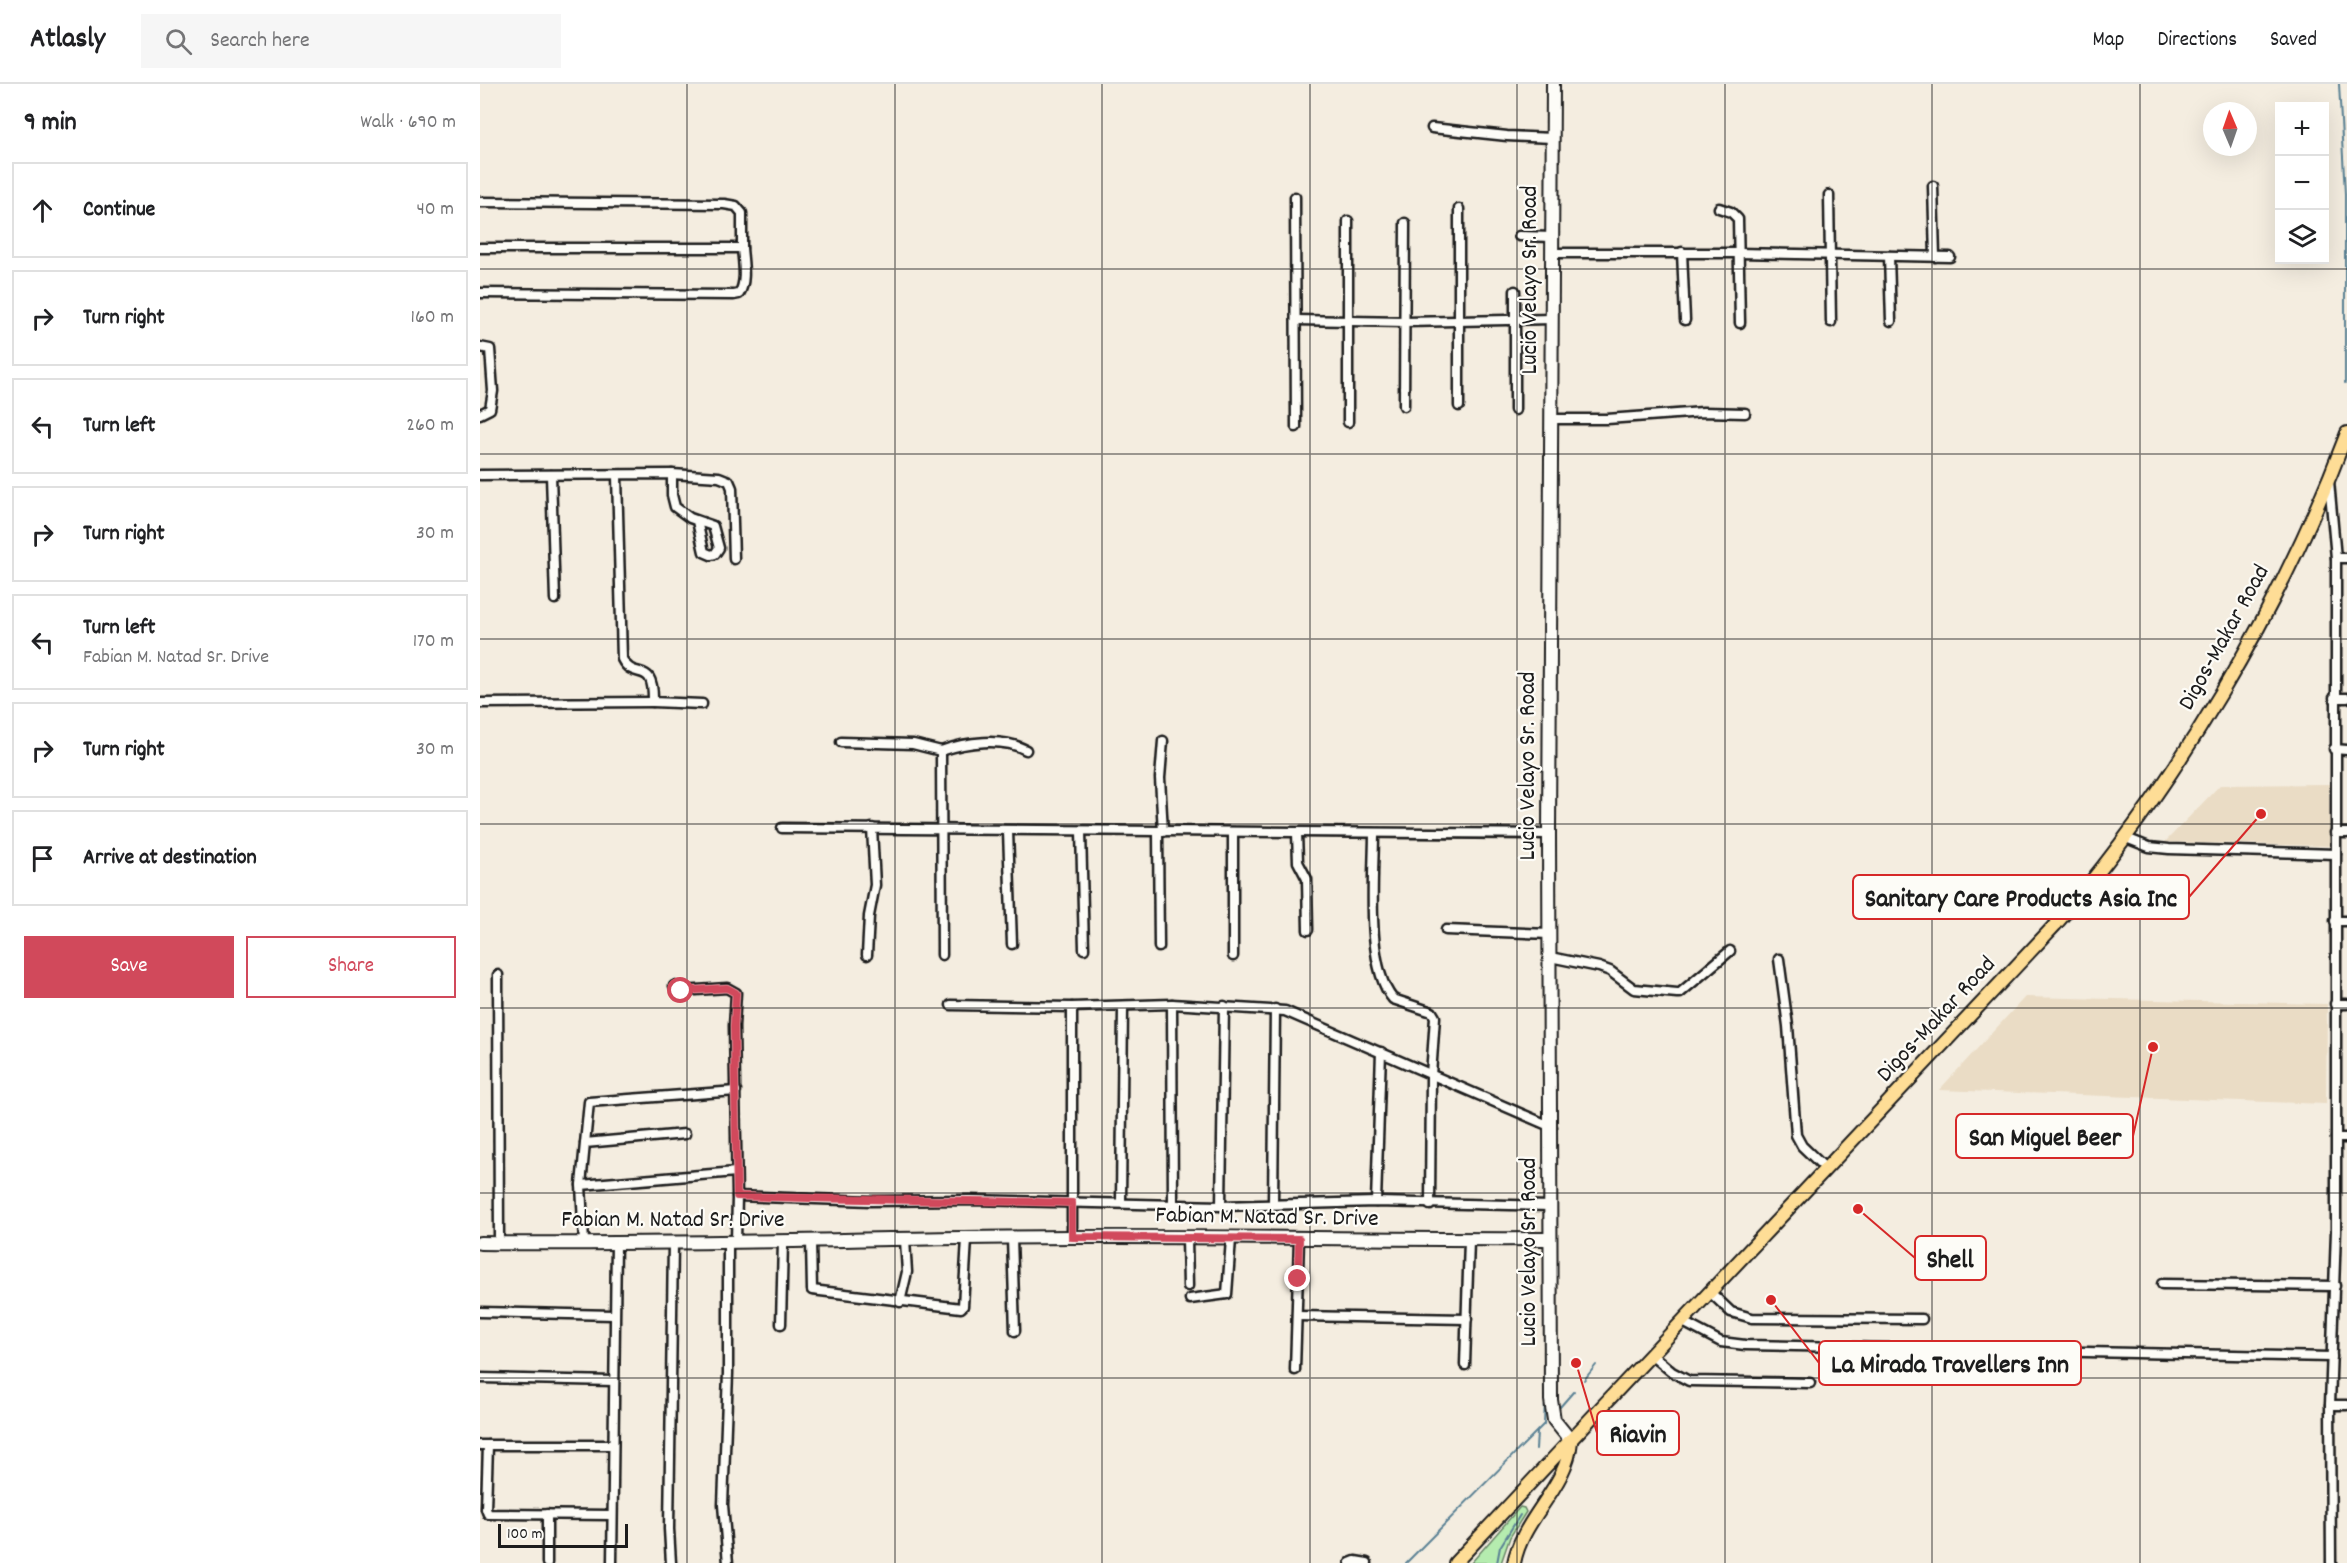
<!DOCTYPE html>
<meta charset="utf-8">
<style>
:root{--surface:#fff;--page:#f6f6f6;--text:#202124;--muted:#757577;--line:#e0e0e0;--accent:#d1495b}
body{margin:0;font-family:Dekko,sans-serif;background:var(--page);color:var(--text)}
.controls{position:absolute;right:18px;top:18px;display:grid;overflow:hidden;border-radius:0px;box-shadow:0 6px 24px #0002}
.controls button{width:54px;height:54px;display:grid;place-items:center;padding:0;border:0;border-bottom:2px solid var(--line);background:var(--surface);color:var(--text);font:30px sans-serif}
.compass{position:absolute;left:1723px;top:18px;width:54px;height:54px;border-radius:50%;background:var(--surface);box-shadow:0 6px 24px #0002;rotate:358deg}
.scale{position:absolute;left:18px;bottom:15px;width:130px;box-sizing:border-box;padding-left:6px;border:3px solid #1c1c1c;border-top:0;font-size:16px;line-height:21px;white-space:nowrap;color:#1c1c1c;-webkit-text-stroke:4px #fdfcf7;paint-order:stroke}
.stop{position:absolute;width:18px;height:18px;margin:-14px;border:4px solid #d1495b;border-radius:50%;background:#fff}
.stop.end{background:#d1495b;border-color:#fff;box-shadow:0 2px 6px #0008}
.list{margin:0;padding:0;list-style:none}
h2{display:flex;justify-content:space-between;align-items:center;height:78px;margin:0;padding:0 24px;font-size:26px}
h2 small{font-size:20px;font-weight:400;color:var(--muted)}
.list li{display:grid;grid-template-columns:39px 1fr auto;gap:18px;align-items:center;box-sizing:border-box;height:96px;margin:0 12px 12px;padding:0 12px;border:2px solid var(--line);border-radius:0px}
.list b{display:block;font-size:22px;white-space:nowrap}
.list p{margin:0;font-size:20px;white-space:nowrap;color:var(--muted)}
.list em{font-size:20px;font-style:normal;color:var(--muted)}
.actions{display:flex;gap:12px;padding:18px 24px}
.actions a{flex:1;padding:14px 0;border:2px solid var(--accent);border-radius:0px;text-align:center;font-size:21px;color:var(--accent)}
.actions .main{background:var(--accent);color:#fff}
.icon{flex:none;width:33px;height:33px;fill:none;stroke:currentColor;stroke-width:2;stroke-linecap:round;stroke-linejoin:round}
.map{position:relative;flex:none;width:1867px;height:1479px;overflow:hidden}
header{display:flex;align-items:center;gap:36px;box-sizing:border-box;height:84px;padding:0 30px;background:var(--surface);border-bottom:2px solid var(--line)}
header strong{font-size:28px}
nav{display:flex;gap:33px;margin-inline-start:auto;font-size:21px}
.search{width:420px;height:54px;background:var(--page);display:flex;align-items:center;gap:15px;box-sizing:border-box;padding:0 21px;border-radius:0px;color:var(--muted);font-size:22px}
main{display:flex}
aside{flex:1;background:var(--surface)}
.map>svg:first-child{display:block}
.built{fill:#eadcc5}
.green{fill:#b5ecaf;stroke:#688466;stroke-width:1.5}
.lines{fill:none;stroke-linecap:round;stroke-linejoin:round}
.stream{stroke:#5a8194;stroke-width:2}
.street-casing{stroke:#1c1c1c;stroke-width:13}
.secondary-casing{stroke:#1c1c1c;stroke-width:16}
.primary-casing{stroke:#1c1c1c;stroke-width:16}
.street{stroke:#fdfcf7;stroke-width:8}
.secondary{stroke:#fdfcf7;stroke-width:12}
.primary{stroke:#fedd96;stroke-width:12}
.route{stroke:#d1495b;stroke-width:8}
.grid{fill:none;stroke:#1c1c1c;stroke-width:1.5;stroke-opacity:0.55}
.labels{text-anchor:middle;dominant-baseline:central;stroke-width:4.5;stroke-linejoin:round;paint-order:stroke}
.street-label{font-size:24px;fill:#1c1c1c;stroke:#fdfcf7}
.leader{fill:none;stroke:#d62828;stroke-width:2}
.callout-dot{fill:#d62828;stroke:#fdfcf7;stroke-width:2}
.callout{fill:#fdfcf7;stroke:#d62828;stroke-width:2}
.callout-label{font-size:26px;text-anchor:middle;font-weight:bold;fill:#1c1c1c}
</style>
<header>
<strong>Atlasly</strong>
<div class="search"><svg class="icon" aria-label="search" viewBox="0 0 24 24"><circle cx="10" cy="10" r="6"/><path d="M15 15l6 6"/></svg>Search here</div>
<nav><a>Map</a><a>Directions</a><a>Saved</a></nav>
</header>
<main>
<aside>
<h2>9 min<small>Walk · 690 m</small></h2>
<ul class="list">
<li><svg class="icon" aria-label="ahead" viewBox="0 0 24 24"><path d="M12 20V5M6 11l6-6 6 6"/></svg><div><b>Continue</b></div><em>40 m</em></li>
<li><svg class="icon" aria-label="right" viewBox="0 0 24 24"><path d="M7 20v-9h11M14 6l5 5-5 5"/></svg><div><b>Turn right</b></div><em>160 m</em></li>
<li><svg class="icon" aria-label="left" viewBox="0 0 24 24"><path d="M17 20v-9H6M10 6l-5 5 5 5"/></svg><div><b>Turn left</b></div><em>260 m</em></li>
<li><svg class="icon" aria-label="right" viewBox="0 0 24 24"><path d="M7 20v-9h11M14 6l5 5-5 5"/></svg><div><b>Turn right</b></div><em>30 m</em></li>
<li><svg class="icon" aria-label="left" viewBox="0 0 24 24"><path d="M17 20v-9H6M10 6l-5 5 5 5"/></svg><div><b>Turn left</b><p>Fabian M. Natad Sr. Drive</p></div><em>170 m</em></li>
<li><svg class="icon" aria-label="right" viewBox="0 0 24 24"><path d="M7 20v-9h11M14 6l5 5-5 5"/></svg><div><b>Turn right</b></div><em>30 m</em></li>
<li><svg class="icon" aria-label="arrive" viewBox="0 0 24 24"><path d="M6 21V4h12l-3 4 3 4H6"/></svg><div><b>Arrive at destination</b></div></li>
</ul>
<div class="actions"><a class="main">Save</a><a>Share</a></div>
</aside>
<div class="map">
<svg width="1867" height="1479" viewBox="0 0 1867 1479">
<rect width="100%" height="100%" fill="#f4ede0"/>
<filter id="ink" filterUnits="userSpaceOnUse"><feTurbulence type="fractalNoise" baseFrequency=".0167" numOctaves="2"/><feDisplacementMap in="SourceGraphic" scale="12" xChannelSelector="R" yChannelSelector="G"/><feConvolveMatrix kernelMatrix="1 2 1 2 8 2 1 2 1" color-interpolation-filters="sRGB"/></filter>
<g filter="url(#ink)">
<g class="built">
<polygon points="1849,700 1850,762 1685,758 1740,701"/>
<polygon points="1545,913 1847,920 1846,1020 1459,1006"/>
</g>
<polygon class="green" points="1040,1423 1044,1424 1046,1428 1030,1453 1021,1479 991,1479"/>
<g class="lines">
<g class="stream">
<polyline points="1859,0 1865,110 1865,299"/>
<polyline points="1104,1296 1116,1281"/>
<polyline points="1080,1323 1094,1307"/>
<polyline points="1056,1365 1057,1348"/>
<polyline points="926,1479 1064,1340 1065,1315"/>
<polyline points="1017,1479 1020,1463 1040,1431"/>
</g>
<g class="street-casing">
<g id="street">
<polyline points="952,44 1027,52 1073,54"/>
<polyline points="1453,102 1455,173"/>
<polyline points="1349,111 1351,238"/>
<polyline points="815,113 816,343"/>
<polyline points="0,118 244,120 256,122 262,129 262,164"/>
<polyline points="1239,124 1251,128 1258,135 1260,239"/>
<polyline points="1039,152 1073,153"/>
<path d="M0,164H262C263,178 267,198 259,210L254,211L0,209"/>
<polyline points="1202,168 1205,236"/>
<polyline points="1073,169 1258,169 1470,173"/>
<polyline points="1409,172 1411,237"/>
<polyline points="1035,207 1035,326"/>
<polyline points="816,236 925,238 1072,235"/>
<polyline points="0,263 10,265 13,307 10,325 0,330"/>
<polyline points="924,322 925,139"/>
<polyline points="979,322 979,125"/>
<polyline points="1072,335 1127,335 1223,328 1265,329"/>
<polyline points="868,338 868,137"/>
<polyline points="192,390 192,411 195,423 210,434 233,442 239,464 235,470 231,471 224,468 217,437"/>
<polyline points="0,391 192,390 239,393 249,397 252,404 254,475"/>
<polyline points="71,391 75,515"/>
<path d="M137,392L142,575C154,599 174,573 173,618L222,620"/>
<polyline points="1849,397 1856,474 1856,1147 1850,1321 1851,1479"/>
<polyline points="1856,474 1867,474"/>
<polyline points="1854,614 1867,614"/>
<polyline points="0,619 173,618"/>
<polyline points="361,658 433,660 461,667 462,871"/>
<polyline points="1854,665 1867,666"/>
<path d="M461,667C486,658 522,653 546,666"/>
<polyline points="302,744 1069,750"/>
<polyline points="528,747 532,860"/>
<polyline points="601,747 604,865"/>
<polyline points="678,748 679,863"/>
<polyline points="683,748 680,694 683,657"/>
<polyline points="753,748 753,872"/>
<polyline points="817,749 818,778 827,795 828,846"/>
<path d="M894,749C894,791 885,882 913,915L952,928L955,933L951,991L950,1121"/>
<polyline points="1855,749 1867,749"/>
<polyline points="1646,754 1669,763 1689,765 1856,770"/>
<polyline points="1855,837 1867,837"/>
<polyline points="966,846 1070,850"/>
<polyline points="387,871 389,832 395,801 392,744"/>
<polyline points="1070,873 1119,883 1130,887 1154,905 1197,909 1200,909 1250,867"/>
<polyline points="1299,875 1308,942 1316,1051 1322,1062 1346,1085"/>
<polyline points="18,891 19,1159"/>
<polyline points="194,902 201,907 247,904 256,909 254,942 257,1112 256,1158"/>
<polyline points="692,920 693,1119"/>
<polyline points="1855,920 1867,920"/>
<polyline points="471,921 592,923 692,920 805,927 1072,1043"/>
<polyline points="592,923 592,1153"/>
<polyline points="1856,1054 1867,1054"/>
<polyline points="105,1059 205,1050"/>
<polyline points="101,1101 256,1088"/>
<polyline points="257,1112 390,1117 490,1116 741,1122 896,1118 1071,1122"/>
<polyline points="641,1118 643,923"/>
<polyline points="896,1118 901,968"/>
<polyline points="793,1120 795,925"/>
<polyline points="741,1122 744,922"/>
<polyline points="532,1154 535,1247"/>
<polyline points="707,1154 708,1202"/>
<polyline points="331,1157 332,1206 481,1224 483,1222 487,1155"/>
<polyline points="248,1158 248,1289 243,1421 248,1479"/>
<polyline points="104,1159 101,1101 109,1018 256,1007"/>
<polyline points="1682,1200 1855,1202"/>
<polyline points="1230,1208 1251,1228 1272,1234 1442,1235"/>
<polyline points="710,1215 747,1210 751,1155"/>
<polyline points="420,1218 427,1188 425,1156"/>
<polyline points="0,1228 134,1231"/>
<polyline points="817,1232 987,1235"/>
<polyline points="1203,1238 1241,1258 1265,1261 1852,1273"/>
<polyline points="301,1240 303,1157"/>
<polyline points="1172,1271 1192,1288 1209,1297 1330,1299"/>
<polyline points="985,1281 989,1156"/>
<polyline points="815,1286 819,1155"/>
<polyline points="0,1294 134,1297"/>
<polyline points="1850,1321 1867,1321"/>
<polyline points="0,1361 133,1361"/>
<polyline points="8,1361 6,1425 8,1430 132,1431"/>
<polyline points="67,1479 67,1430"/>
<polyline points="132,1479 136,1159"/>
<polyline points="191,1479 189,1445 193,1159"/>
<polyline points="870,1479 875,1477 887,1479"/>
</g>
</g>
<g class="secondary-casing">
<g id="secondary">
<polyline points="1073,0 1069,750 1071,1316 1074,1336 1091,1357"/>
<path d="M0,1159C197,1161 394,1154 592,1153C751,1152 911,1156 1070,1155"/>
</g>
</g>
<g class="primary-casing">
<g id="primary">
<path d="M975,1479L1575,841C1697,700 1801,524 1867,349"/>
<path d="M1034,1479C1042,1434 1087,1404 1091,1357"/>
</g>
</g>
<use href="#street" class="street"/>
<use href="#secondary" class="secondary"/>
<use href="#primary" class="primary"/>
</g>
</g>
<g class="lines" filter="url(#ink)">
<path class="route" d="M201,907L247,904L256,909L254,942L257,1112C369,1116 481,1116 592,1119V1153L819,1155L818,1195"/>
</g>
<path class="grid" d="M207,0V1479M415,0V1479M622,0V1479M830,0V1479M1037,0V1479M1245,0V1479M1452,0V1479M1660,0V1479M0,185H1867M0,370H1867M0,555H1867M0,740H1867M0,924H1867M0,1109H1867M0,1294H1867"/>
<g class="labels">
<g class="street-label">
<text transform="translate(1051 196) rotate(-90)">Lucio Velayo Sr. Road</text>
<text transform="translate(1745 554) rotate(-61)">Digos-Makar Road</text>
<text transform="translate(1049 682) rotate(-90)">Lucio Velayo Sr. Road</text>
<text transform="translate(1457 936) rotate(-47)">Digos-Makar Road</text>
<text transform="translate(787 1134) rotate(1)">Fabian M. Natad Sr. Drive</text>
<text x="193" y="1137">Fabian M. Natad Sr. Drive</text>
<text transform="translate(1050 1168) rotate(-90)">Lucio Velayo Sr. Road</text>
</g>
</g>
<path class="leader" d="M1781 730L1709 813M1673 963L1653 1052M1378 1125L1435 1174M1291 1216L1339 1279M1096 1279L1117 1349"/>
<g class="callout-dot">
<circle cx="1781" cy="730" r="6"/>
<circle cx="1673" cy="963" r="6"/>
<circle cx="1378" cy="1125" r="6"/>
<circle cx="1291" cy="1216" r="6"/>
<circle cx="1096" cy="1279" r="6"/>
</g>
<g class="callout">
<rect x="1373" y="791" width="336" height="44" rx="6"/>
<rect x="1476" y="1030" width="177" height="44" rx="6"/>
<rect x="1435" y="1152" width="71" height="44" rx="6"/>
<rect x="1339" y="1257" width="262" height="44" rx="6"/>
<rect x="1117" y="1327" width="82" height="44" rx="6"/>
</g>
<g class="callout-label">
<text x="1541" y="822">Sanitary Care Products Asia Inc</text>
<text x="1565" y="1061">San Miguel Beer</text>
<text x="1470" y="1183">Shell</text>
<text x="1470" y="1288">La Mirada Travellers Inn</text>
<text x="1158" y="1358">Riavin</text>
</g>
</svg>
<div class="controls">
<button>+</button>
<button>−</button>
<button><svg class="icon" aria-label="layers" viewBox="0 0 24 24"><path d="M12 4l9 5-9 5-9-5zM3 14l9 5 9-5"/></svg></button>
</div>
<svg class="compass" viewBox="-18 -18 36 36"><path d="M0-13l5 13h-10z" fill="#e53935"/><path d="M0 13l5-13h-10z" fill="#757577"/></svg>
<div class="scale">100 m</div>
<div class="stop" style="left:201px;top:907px"></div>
<div class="stop end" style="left:818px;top:1195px"></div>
</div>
</main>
